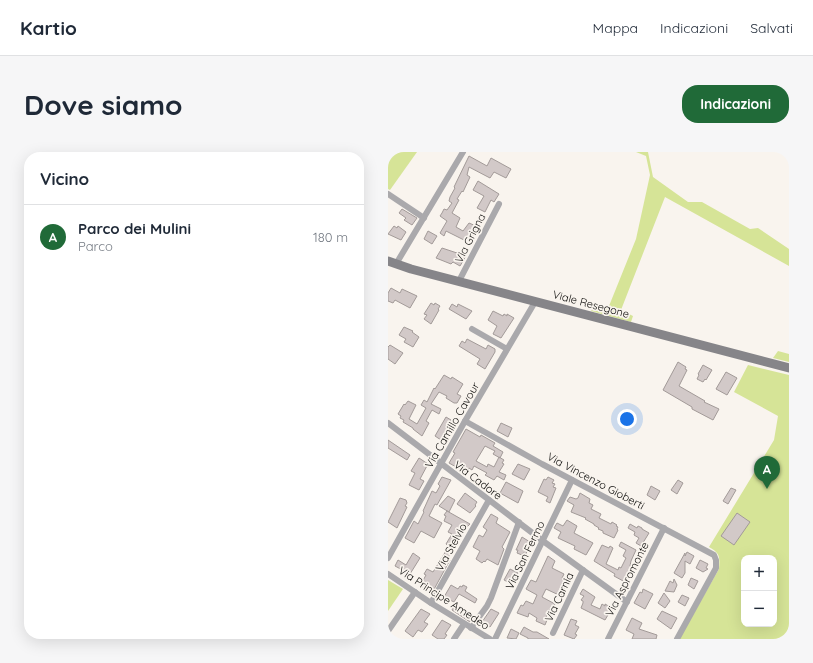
<!DOCTYPE html>
<html lang="it">
<meta charset="utf-8">
<style>
:root{--surface:#fff;--page:#f6f6f7;--text:#1f2937;--muted:#747a83;--line:#e0e1e3;--accent:#206a38}
body{margin:0;font-family:Quicksand,sans-serif;background:var(--page);color:var(--text)}
.controls{position:absolute;right:12px;bottom:12px;display:grid;overflow:hidden;border-radius:8px;box-shadow:0 4px 16px #0002}
.controls button{width:36px;height:36px;display:grid;place-items:center;padding:0;border:0;border-bottom:1px solid var(--line);background:var(--surface);color:var(--text);font:20px sans-serif}
.you{position:absolute;left:239px;top:267px;width:14px;height:14px;margin:-10px;border:3px solid #fff;border-radius:50%;background:#1a73e8;box-shadow:0 0 0 6px #1a73e833}
.badge{display:grid;place-items:center;width:26px;height:26px;border-radius:50%;background:var(--accent);color:#fff;font-size:13px;font-weight:700}
.pin{position:absolute;translate:-50% -33px;filter:drop-shadow(0 1px 2px #0008)}
.pin::after{content:'';position:absolute;top:21px;width:14px;height:12px;background:inherit;clip-path:polygon(0 0,100% 0,50% 100%)}
.list{margin:0;padding:0;list-style:none}
h2{display:flex;justify-content:space-between;align-items:center;height:52px;margin:0;padding:0 16px;font-size:17px}
h2 small{font-size:13px;font-weight:400;color:var(--muted)}
.list li{display:grid;grid-template-columns:26px 1fr auto;gap:12px;align-items:center;box-sizing:border-box;height:64px;padding:0 16px;border-top:1px solid var(--line)}
.list b{display:block;font-size:15px;white-space:nowrap}
.list p{margin:0;font-size:13px;white-space:nowrap;color:var(--muted)}
.list em{font-size:13px;font-style:normal;color:var(--muted)}
.map{position:relative;flex:none;width:401px;height:487px;overflow:hidden;border-radius:16px}
header{display:flex;align-items:center;gap:24px;box-sizing:border-box;height:56px;padding:0 20px;background:var(--surface);border-bottom:1px solid var(--line)}
header strong{font-size:19px}
nav{display:flex;gap:22px;margin-inline-start:auto;font-size:14px}
.intro{display:flex;align-items:center;justify-content:space-between;box-sizing:border-box;height:96px;padding:0 24px}
h1{margin:0;font-size:28px}
.button{padding:10px 18px;border-radius:16px;background:var(--accent);color:#fff;font-size:14px;font-weight:700}
main{display:flex;gap:24px;padding:0 24px}
aside{flex:1;background:var(--surface);border-radius:16px;box-shadow:0 4px 16px #0002}
.map>svg:first-child{display:block}
.green{fill:#d6e497;fill-rule:evenodd}
.building{fill:#d2c9c8;stroke:#a29a98}
.lines{fill:none;stroke-linecap:round;stroke-linejoin:round}
.street{stroke:#aaa9ac;stroke-width:6}
.secondary{stroke:#868589;stroke-width:9}
.labels{text-anchor:middle;dominant-baseline:central;stroke-width:3.5;stroke-linejoin:round;paint-order:stroke}
.street-label{font-size:11px;fill:#0d0c0a;stroke:#f9f4ee}
</style>
<header>
<strong>Kartio</strong>
<nav><a>Mappa</a><a>Indicazioni</a><a>Salvati</a></nav>
</header>
<div class="intro"><h1>Dove siamo</h1><a class="button">Indicazioni</a></div>
<main>
<aside>
<h2>Vicino<small></small></h2>
<ul class="list">
<li><span class="badge">A</span><div><b>Parco dei Mulini</b><p>Parco</p></div><em>180 m</em></li>
</ul>
</aside>
<div class="map">
<svg width="401" height="487" viewBox="0 0 401 487">
<rect width="100%" height="100%" fill="#f9f4ee"/>
<g class="green">
<polygon points="0,0 29,0 2,38 0,37"/>
<polygon points="248,0 260,0 265,25 300,50 314,50 362,77 370,76 373,78 401,97 401,114 277,45 233,158 245,164 243,170 203,159 207,154 221,154 248,87 262,23 258,4"/>
<polygon points="390,199 401,202 401,210 385,206"/>
<path d="M360,213L401,223V487H291L331,417C332,405 332,401 321,395L386,288L390,264L346,240ZM356,406H386V472H356Z"/>
<polygon points="0,428 15,437 0,459"/>
</g>
<g class="building">
<polygon points="81,4 99,14 103,6 123,17 118,26 106,20 102,26 81,15 79,23 82,25 75,40 74,39 69,47 71,48 64,61 72,66 68,75 75,79 81,71 88,74 86,76 88,77 86,81 87,81 82,91 58,79 56,84 52,81 59,69 52,64 54,61 56,57 59,58 64,51 61,49 62,45 67,36 66,35"/>
<polygon points="90,29 111,42 106,50 103,48 97,60 89,56 96,44 85,38"/>
<polygon points="14,57 29,66 24,73 16,68 18,66 11,61"/>
<polygon points="6,74 9,76 10,74 18,80 13,88 0,82"/>
<polygon points="40,79 49,84 44,92 36,87"/>
<polygon points="54,96 69,101 70,100 78,104 72,114 65,110 63,112 48,106"/>
<polygon points="3,136 12,141 14,137 29,144 22,156 7,148 5,151 0,149 0,141"/>
<polygon points="43,151 46,153 47,151 52,154 50,157 51,158 43,172 36,167 39,163 36,162"/>
<polygon points="64,152 69,155 70,152 84,159 78,167 61,157"/>
<polygon points="105,159 115,164 116,162 119,164 119,162 126,166 113,186 105,182 109,174 100,168"/>
<polygon points="16,175 25,179 24,180 31,185 25,195 16,190 18,187 11,183"/>
<polygon points="79,187 98,197 100,193 107,197 107,200 97,217 89,212 92,207 71,194 74,189 77,191"/>
<polygon points="2,193 15,201 7,212 0,207 0,195"/>
<polygon points="290,210 298,215 297,217 299,218 291,234 317,249 316,250 331,257 325,268 304,257 304,255 275,238"/>
<polygon points="315,213 324,218 318,228 317,227 315,230 309,227 311,223 310,222"/>
<polygon points="338,220 349,226 339,243 328,237"/>
<polygon points="56,223 63,227 64,225 75,232 69,242 73,244 69,251 66,251 58,246 59,244 51,240 43,252 53,257 51,262 44,258 38,269 41,271 34,284 25,277 25,276 15,270 16,268 12,266 13,264 10,262 16,252 17,253 20,249 28,253 21,267 29,272 38,256 33,253 36,248 39,250 46,236 47,237"/>
<polygon points="58,265 63,268 60,275 63,276 61,281 58,279 53,288 47,284"/>
<polygon points="113,271 124,276 120,285 109,279"/>
<polygon points="78,277 92,285 93,283 107,291 105,294 115,300 112,306 105,302 107,299 97,294 88,309 99,315 100,312 106,315 111,305 116,308 114,311 116,312 111,320 118,323 116,328 109,324 106,328 97,323 99,321 86,314 84,318 81,316 79,321 61,311 67,301 65,300"/>
<polygon points="0,288 22,303 19,308 0,296"/>
<polygon points="31,306 40,312 32,327 36,329 31,338 21,333 27,321 23,319"/>
<polygon points="130,312 142,317 136,328 124,322"/>
<polygon points="54,325 63,328 49,353 47,352 41,364 54,371 46,386 33,379 26,391 17,386 26,369 30,372 36,360 35,359 44,339 48,341 52,334 50,332"/>
<polygon points="160,325 166,328 164,331 167,332 165,335 168,336 162,351 158,349 160,345 150,340 156,327 158,328"/>
<polygon points="290,328 295,331 289,342 283,338"/>
<polygon points="118,330 135,339 130,351 112,341"/>
<polygon points="263,334 272,339 267,348 259,343"/>
<polygon points="343,336 348,338 340,352 335,349"/>
<polygon points="77,341 89,350 87,353 88,354 82,361 69,352"/>
<polygon points="192,341 202,347 201,351 205,353 203,357 213,362 211,366 223,372 224,370 229,373 228,374 230,375 229,377 230,378 226,386 215,381 215,379 210,377 211,376 206,373 206,372 197,367 198,366 183,360 186,353 179,349 182,345 188,347 190,346"/>
<polygon points="60,344 67,348 61,360 51,354"/>
<polygon points="12,346 18,348 19,351 17,354 19,355 9,376 0,370"/>
<polygon points="59,359 82,372 79,375 77,374 60,406 62,408 44,441 32,434 38,423 36,422 39,417 45,420 61,394 58,392 64,382 60,380 64,373 56,369 58,364 56,363"/>
<polygon points="349,361 362,370 346,393 333,384"/>
<polygon points="103,362 110,366 108,371 122,380 114,395 116,397 110,413 99,407 97,410 96,409 94,411 88,407 92,399 85,395 91,383 95,385 99,378 95,375"/>
<polygon points="179,368 189,374 186,381 205,391 198,403 186,397 187,394 170,386 173,380 166,376 169,371 175,374"/>
<polygon points="242,372 249,376 250,374 254,376 254,377 261,381 253,394 248,391 251,386 246,383 247,380 240,376"/>
<polygon points="134,385 142,390 138,402 135,401 134,403 129,401 130,398 128,398"/>
<polygon points="233,390 248,398 243,409 242,414 244,415 237,430 226,424 227,422 206,409 214,393 221,396 222,394 225,396 218,412 230,418 231,415 233,416 238,406 235,404 238,398 231,394"/>
<polygon points="299,400 306,404 302,412 297,409 297,421 294,426 286,421 297,401 297,404"/>
<polygon points="25,401 32,406 22,422 7,414 10,408 18,413"/>
<polygon points="160,404 167,409 164,416 176,422 174,426 180,429 173,444 158,437 154,445 167,452 165,456 163,456 157,467 159,468 157,473 148,469 149,466 141,461 140,465 129,461 133,453 135,454 138,449 145,452 149,443 138,437 143,428 148,430"/>
<polygon points="312,408 320,412 318,416 320,417 315,420 308,416"/>
<polygon points="122,417 130,421 124,432 116,428"/>
<polygon points="303,426 310,429 306,437 300,433"/>
<polygon points="286,427 289,433 286,440 277,439 282,429 285,431"/>
<polygon points="63,433 70,437 72,434 74,435 75,433 79,435 77,439 89,447 87,451 71,442 66,450 56,445"/>
<polygon points="195,437 207,445 203,453 212,457 214,452 217,454 217,452 224,456 217,468 193,456 195,451 195,449 193,448 196,444 192,442"/>
<polygon points="255,437 265,442 257,457 246,451 252,440 254,441"/>
<polygon points="276,441 282,449 277,456 270,451"/>
<polygon points="294,443 301,446 297,454 290,450"/>
<polygon points="67,452 73,456 72,458 85,465 82,470 64,458"/>
<polygon points="33,457 42,462 36,470 40,472 34,480 30,478 25,485 17,479"/>
<polygon points="103,457 111,461 102,475 94,470"/>
<polygon points="274,459 289,466 283,477 269,467"/>
<polygon points="244,466 254,471 251,477 269,483 268,487 244,487 246,482 238,478"/>
<polygon points="183,467 189,469 187,473 191,475 187,482 189,483 186,487 176,483"/>
<polygon points="54,468 63,473 57,482 59,483 56,487 50,487 44,483"/>
<polygon points="136,475 145,480 149,480 161,487 140,487 140,486 132,482"/>
<polygon points="123,477 131,481 128,487 119,486"/>
</g>
<g class="lines">
<g class="street">
<polyline points="0,42 36,66"/>
<polyline points="8,112 75,0"/>
<polyline points="71,129 111,52"/>
<polyline points="84,177 119,197"/>
<polyline points="77,269 154,312 326,403 328,408 328,416 289,487"/>
<polyline points="0,271 155,389 239,450"/>
<polyline points="0,406 77,269 147,150"/>
<polyline points="0,422 43,451 102,487"/>
<polyline points="43,451 101,348"/>
<polyline points="83,476 99,454 103,446 131,370"/>
<polyline points="0,479 27,440"/>
<polyline points="165,481 195,418"/>
<polyline points="66,487 76,472"/>
<polyline points="107,487 184,328"/>
<polyline points="220,487 276,376"/>
</g>
<polyline class="secondary" points="0,109 23,117 401,216"/>
</g>
<g class="labels">
<g class="street-label">
<text transform="translate(82 86) rotate(-63)">Via Grigna</text>
<text transform="translate(203 152) rotate(15)">Viale Resegone</text>
<text transform="translate(64 273) rotate(-60)">Via Camillo Cavour</text>
<text transform="translate(90 328) rotate(37)">Via Cadore</text>
<text transform="translate(208 329) rotate(28)">Via Vincenzo Gioberti</text>
<text transform="translate(63 395) rotate(-61)">Via Stelvio</text>
<text transform="translate(137 403) rotate(-64)">Via San Fermo</text>
<text transform="translate(239 427) rotate(-63)">Via Aspromonte</text>
<text transform="translate(171 445) rotate(-65)">Via Carnia</text>
<text transform="translate(56 446) rotate(33)">Via Principe Amedeo</text>
</g>
</g>
</svg>
<div class="controls">
<button>+</button>
<button>−</button>
</div>
<div class="you"></div>
<div class="pin badge" style="left:379px;top:337px">A</div>
</div>
</main>
